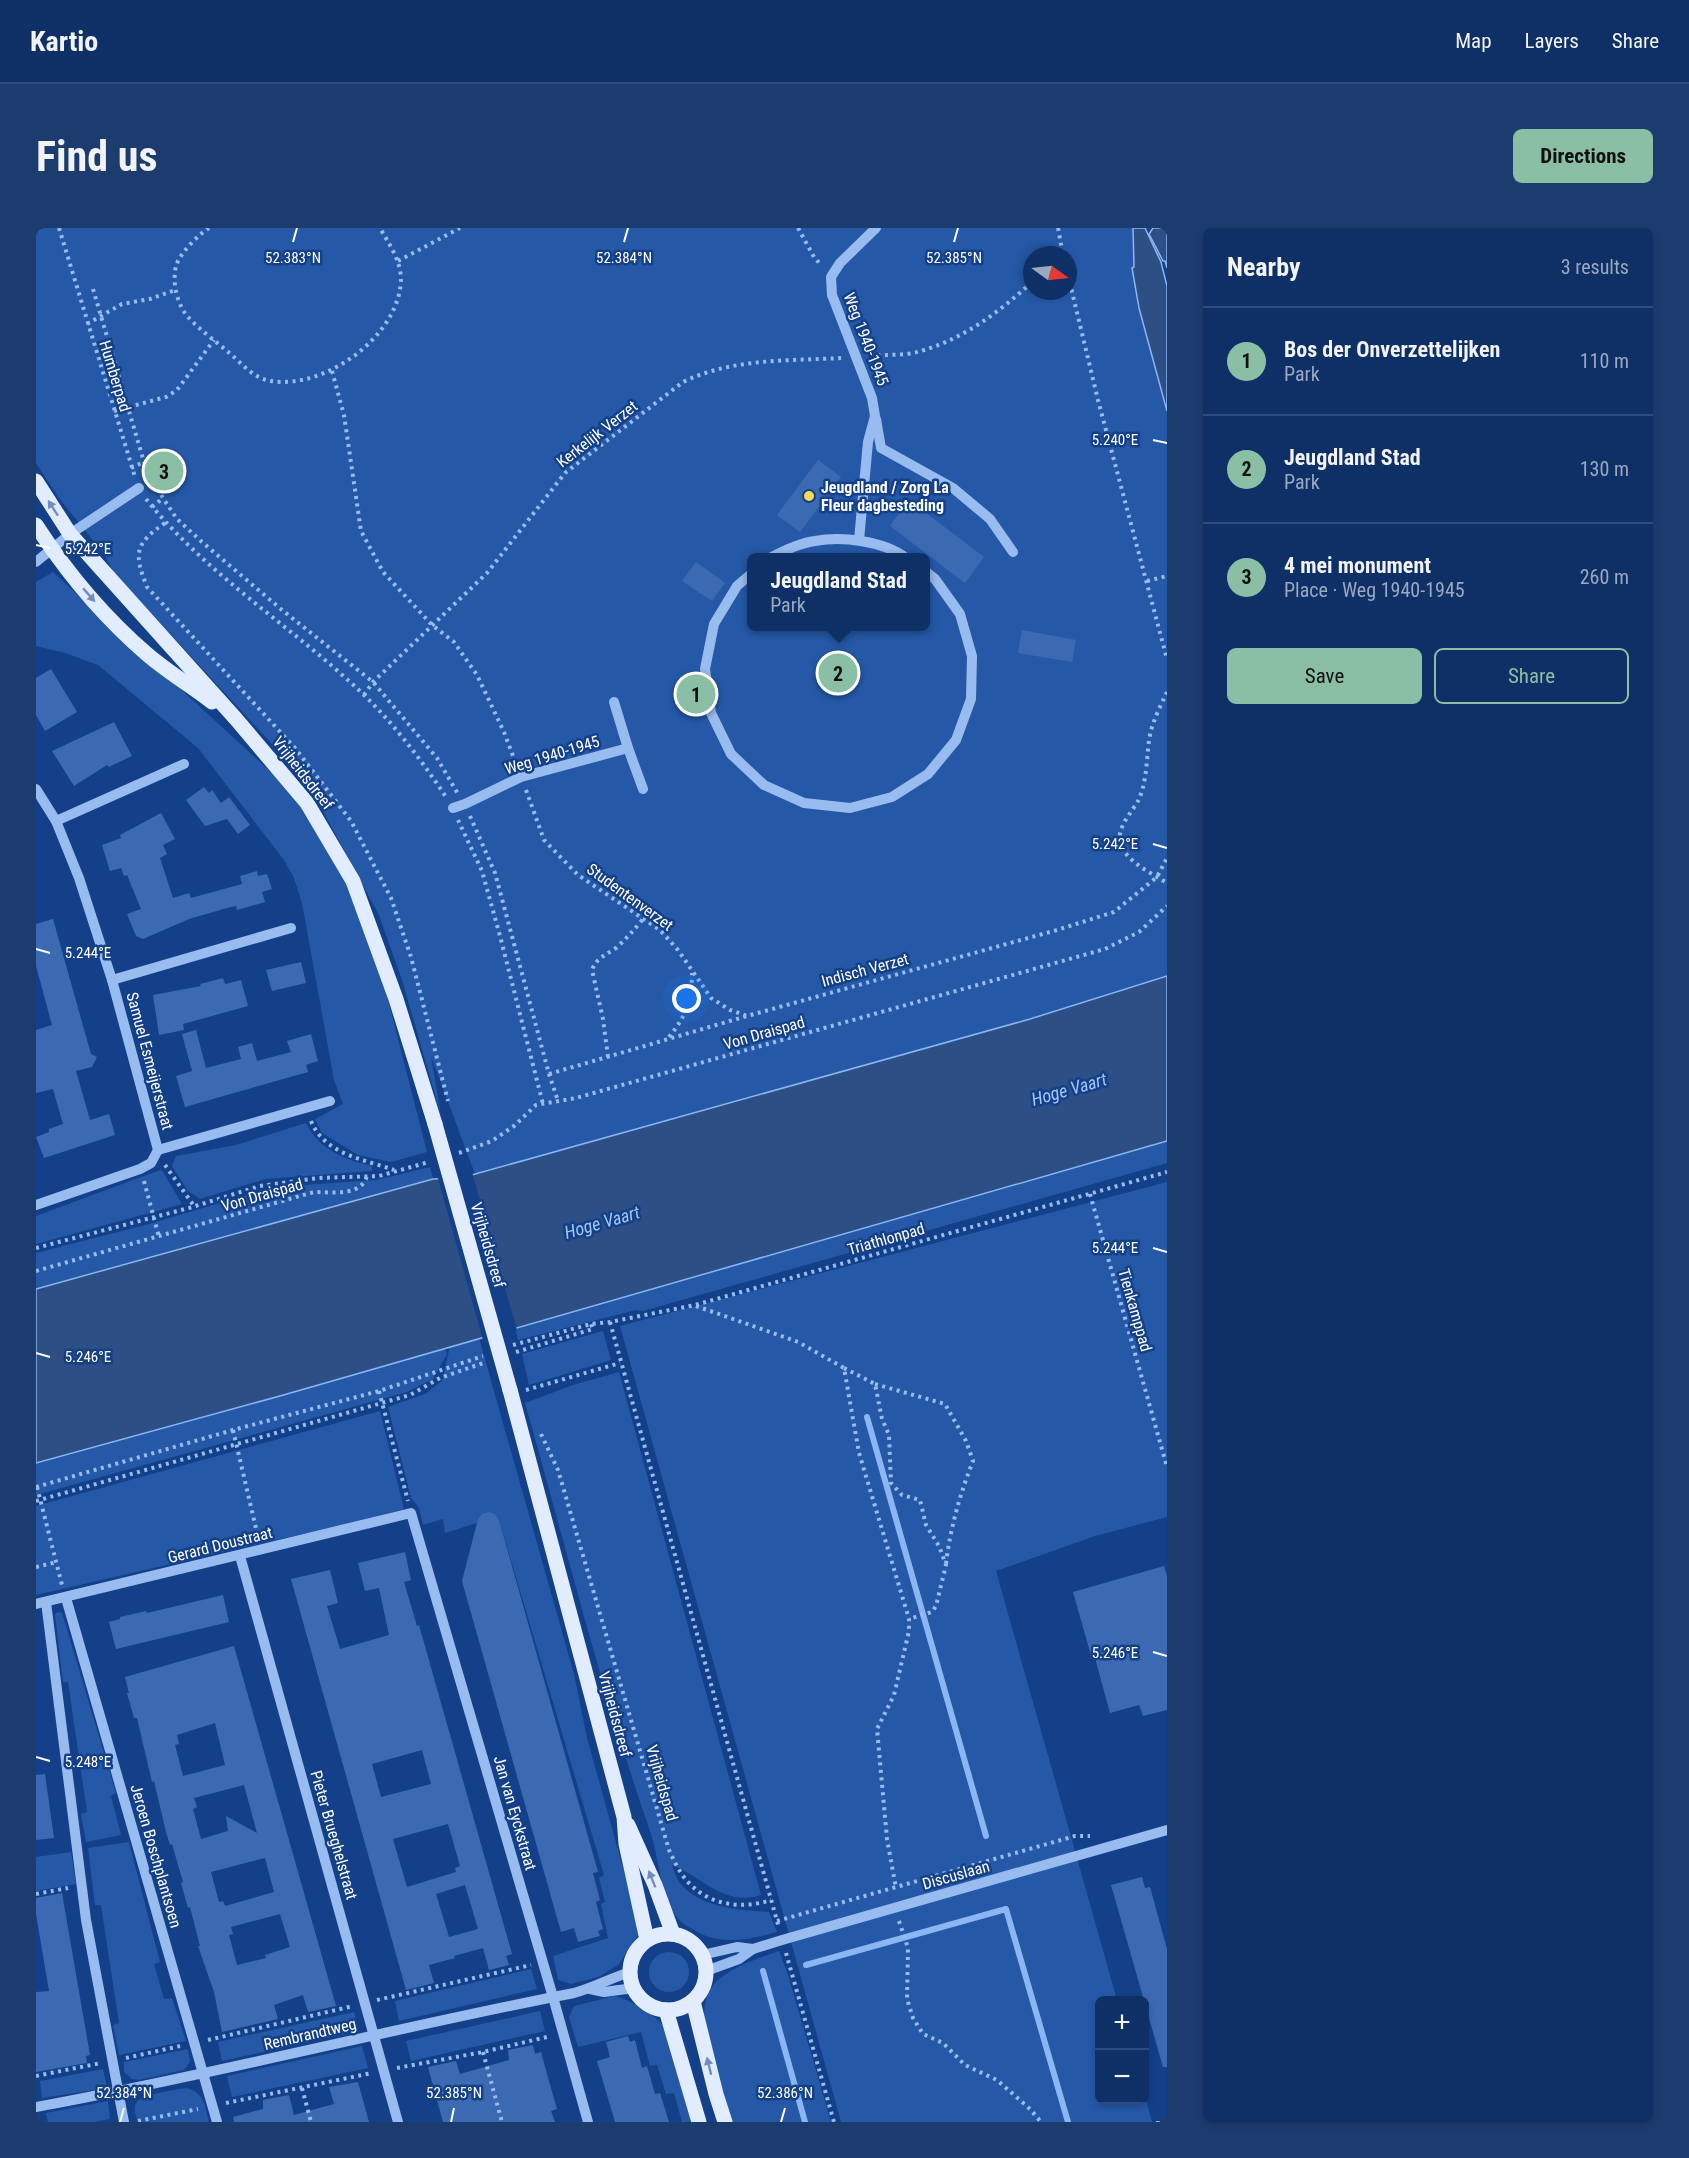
<!DOCTYPE html>
<meta charset="utf-8">
<style>
:root{--surface:#0e3067;--page:#1c3c70;--text:#f1f3f6;--muted:#9ba9c0;--line:#2e4b7b;--accent:#8abfa5}
body{margin:0;font-family:"Roboto Condensed",sans-serif;background:var(--page);color:var(--text)}
.controls{position:absolute;right:18px;bottom:18px;display:grid;overflow:hidden;border-radius:9px;box-shadow:0 3px 9px #0003}
.controls button{width:54px;height:54px;display:grid;place-items:center;padding:0;border:0;border-bottom:2px solid var(--line);background:var(--surface);color:var(--text);font:30px sans-serif}
.compass{position:absolute;left:987px;top:18px;width:54px;height:54px;border-radius:50%;background:var(--surface);box-shadow:0 3px 9px #0003;rotate:105deg}
.you{position:absolute;left:651px;top:771px;width:21px;height:21px;margin:-15px;border:4px solid #fff;border-radius:50%;background:#1a73e8;box-shadow:0 0 0 9px #1a73e833}
.badge{display:grid;place-items:center;width:39px;height:39px;border-radius:50%;background:var(--accent);color:#111;font-size:20px;font-weight:700}
.pin{position:absolute;translate:-50% -50%;border:3px solid #fff;box-shadow:0 2px 6px #0006}
.popup{position:absolute;left:711px;top:325px;width:183px;height:78px;box-sizing:border-box;display:grid;place-content:center;border-radius:9px;background:var(--surface);filter:drop-shadow(0 2px 4px #0005);font-size:20px;white-space:nowrap;color:var(--muted)}
.popup b{font-size:22px;color:var(--text)}
.popup::after{content:'';position:absolute;left:50%;top:100%;margin-left:-12px;border:12px solid transparent;border-top-color:var(--surface)}
.list{margin:0;padding:0;list-style:none}
h2{display:flex;justify-content:space-between;align-items:center;height:78px;margin:0;padding:0 24px;font-size:26px}
h2 small{font-size:20px;font-weight:400;color:var(--muted)}
.list li{display:grid;grid-template-columns:39px 1fr auto;gap:18px;align-items:center;box-sizing:border-box;height:108px;padding:0 24px;border-top:2px solid var(--line)}
.list b{display:block;font-size:22px;white-space:nowrap}
.list p{margin:0;font-size:20px;white-space:nowrap;color:var(--muted)}
.list em{font-size:20px;font-style:normal;color:var(--muted)}
.actions{display:flex;gap:12px;padding:18px 24px}
.actions a{flex:1;padding:14px 0;border:2px solid var(--accent);border-radius:9px;text-align:center;font-size:21px;color:var(--accent)}
.actions .main{background:var(--accent);color:#111}
.map{position:relative;flex:none;width:1131px;height:1894px;overflow:hidden;border-radius:9px}
header{display:flex;align-items:center;gap:36px;box-sizing:border-box;height:84px;padding:0 30px;background:var(--surface);border-bottom:2px solid var(--line)}
header strong{font-size:28px}
nav{display:flex;gap:33px;margin-inline-start:auto;font-size:21px}
.intro{display:flex;align-items:center;justify-content:space-between;box-sizing:border-box;height:144px;padding:0 36px}
h1{margin:0;font-size:42px}
.button{padding:15px 27px;border-radius:9px;background:var(--accent);color:#111;font-size:21px;font-weight:700}
main{display:flex;gap:36px;padding:0 36px}
aside{flex:1;background:var(--surface);border-radius:9px;box-shadow:0 3px 9px #0003}
.map>svg:first-child{display:block}
.green{fill:#2559a8;fill-rule:evenodd}
.water{fill:#2e4f85;stroke:#8bb6f3;stroke-width:1.5}
.pier{fill:#134089}
.lines{fill:none;stroke-linecap:round;stroke-linejoin:round}
.stream{stroke:#8bb6f3;stroke-width:6}
.building{fill:#3c6ab2;fill-rule:evenodd}
.path{stroke:#99bcf0;stroke-width:4;stroke-dasharray:3 4.5;stroke-linecap:butt}
.minor{stroke:#99bcf0;stroke-width:10}
.major{stroke:#e2ecff;stroke-width:15}
.major-bridge{stroke:#e2ecff;stroke-width:15}
.oneway{fill:#708dbe}
.ticks{fill:none;stroke:#fff;stroke-width:2}
.poi-dot{fill:#ffd858;stroke:#134089;stroke-width:2}
.labels{text-anchor:middle;dominant-baseline:central;stroke-width:5;stroke-linejoin:round;paint-order:stroke}
.street-label{font-size:16px;fill:#fff;stroke:#134089}
.poi-label{font-size:16px;font-weight:bold;fill:#fff;stroke:#134089;text-anchor:start}
.water-label{font-size:18px;font-style:italic;fill:#a5c6f7;stroke:#134089}
.ticks-label{font-size:15px;text-anchor:middle;fill:#fff;stroke:#134089;stroke-width:5;stroke-linejoin:round;paint-order:stroke}
</style>
<header>
<strong>Kartio</strong>
<nav><a>Map</a><a>Layers</a><a>Share</a></nav>
</header>
<div class="intro"><h1>Find us</h1><a class="button">Directions</a></div>
<main>
<div class="map">
<svg width="1131" height="1894" viewBox="0 0 1131 1894">
<rect width="100%" height="100%" fill="#134089"/>
<g class="green">
<path d="M0,0H1097L1098,40L1096,41L1103,80L1131,183V748L994,791L439,946L395,828L405,887L366,752L343,687L281,572L249,530L78,345L68,326L23,270L0,235ZM996,27H1032V63H996ZM715,330H889V398H715Z"/>
<polygon points="17,344 247,555 280,597 316,666 332,705 350,764 391,924 355,934 322,927 286,905 279,891 307,876 298,852 266,675 258,650 248,632 162,520 62,437 29,425 0,418 0,354"/>
<path d="M270,895C282,921 309,932 336,938V943L229,951L164,971L151,962L136,938L140,928L200,917Z"/>
<polygon points="1131,913 1131,935 607,1083 600,1082 482,1112 479,1099 541,1083"/>
<polygon points="394,939 397,951 0,1061 0,1025 113,996 228,962 253,958 340,952"/>
<polygon points="124,942 127,944 146,976 0,1016 0,988"/>
<polygon points="1131,954 1131,1289 1059,1308 960,1343 1081,1772 1064,1772 1064,1872 1108,1872 1109,1868 1116,1894 805,1894 584,1098"/>
<polygon points="567,1103 575,1132 493,1157 486,1126"/>
<polygon points="443,1110 538,1446 551,1510 597,1676 602,1707 582,1737 562,1749 535,1756 522,1752 517,1728 572,1710 565,1676 569,1674 563,1650 568,1647 464,1295 459,1286 447,1286 441,1295 409,1305 407,1291 387,1297 383,1280 375,1270 352,1179 389,1166 406,1153 414,1118"/>
<polygon points="408,1120 411,1126 397,1151 371,1164 0,1267 0,1235"/>
<path d="M583,1144L725,1667C688,1679 667,1649 636,1637C638,1642 640,1650 644,1655C664,1680 704,1682 733,1684L741,1704C713,1712 684,1718 658,1702C653,1699 647,1696 643,1692C624,1668 624,1634 615,1606C566,1465 530,1319 489,1175L537,1157Z"/>
<polygon points="344,1183 368,1281 310,1296 0,1367 0,1278"/>
<polygon points="22,1384 26,1385 80,1565 75,1568 85,1607 50,1614 45,1586 51,1584 32,1454 27,1454 19,1386"/>
<polygon points="93,1614 124,1734 118,1736 128,1771 136,1770 150,1813 83,1827 77,1797 83,1795 65,1677 59,1677 52,1620"/>
<polygon points="35,1624 40,1656 0,1663 0,1629"/>
<path d="M743,1723L752,1747L795,1894H696C685,1859 649,1784 681,1753C698,1737 722,1731 743,1723Z"/>
<circle cx="633" cy="1744" r="20"/>
<polygon points="495,1741 501,1761 363,1793 359,1773"/>
<path d="M578,1768C594,1771 620,1787 630,1801L659,1894H646L638,1865L630,1866L621,1837L614,1838L605,1804L542,1819L533,1789L538,1778Z"/>
<polygon points="504,1783 509,1803 375,1833 370,1813"/>
<polygon points="318,1784 323,1803 186,1833 182,1814"/>
<polygon points="326,1818 332,1840 196,1869 191,1848"/>
<polygon points="152,1821 154,1834 148,1842 103,1852 96,1851 88,1844 88,1834"/>
<polygon points="67,1841 71,1860 6,1870 4,1853"/>
<path d="M150,1860C168,1864 169,1878 173,1894H102C100,1888 97,1881 100,1875C105,1866 139,1862 150,1860Z"/>
<polygon points="72,1873 74,1891 59,1894 12,1894 10,1885"/>
</g>
<g class="water">
<polygon points="1097,0 1109,0 1125,34 1131,58 1131,183 1103,80 1096,40 1098,39"/>
<polygon points="1117,0 1131,0 1131,40 1129,33 1127,33 1113,6"/>
<polygon points="1131,748 1131,913 244,1168 0,1235 0,1061 397,951 425,950 994,791"/>
</g>
<polygon class="pier" points="436,944 481,1102 447,1112 401,947 424,947"/>
<g class="lines">
<g class="stream">
<polyline points="831,1189 950,1608"/>
<polyline points="770,1737 970,1681 1032,1894"/>
<polyline points="727,1743 769,1894"/>
</g>
</g>
<g class="building">
<polygon points="782,232 805,249 764,304 741,287"/>
<polygon points="873,272 948,329 929,355 854,298"/>
<polygon points="660,334 689,355 676,373 646,353"/>
<polygon points="986,402 1040,412 1036,434 982,425"/>
<polygon points="15,441 41,484 9,503 0,487 0,450"/>
<polygon points="78,494 96,528 73,539 71,537 38,558 16,523"/>
<polygon points="168,559 173,565 176,562 185,575 193,569 214,597 202,606 191,591 169,598 150,572"/>
<polygon points="125,585 139,611 127,617 131,626 124,630 137,670 153,665 155,670 206,656 204,648 221,643 222,648 231,646 236,661 226,664 229,674 201,682 200,678 191,680 153,691 107,711 100,708 91,686 105,681 91,647 88,648 85,640 74,643 66,617 85,610 84,607"/>
<polygon points="17,691 55,826 61,829 56,839 40,843 54,892 73,886 79,907 8,930 0,909 13,904 13,901 27,896 17,861 0,865 0,802 16,797 0,738 0,696"/>
<polygon points="265,734 270,755 236,763 230,742"/>
<polygon points="187,750 189,756 205,752 212,778 147,796 148,802 123,807 117,767 165,758 164,756"/>
<polygon points="160,802 170,840 205,831 202,819 216,815 221,833 255,824 251,813 275,806 282,833 270,837 272,844 149,879 140,848 156,843 146,806"/>
<polygon points="453,1284 459,1286 463,1292 562,1644 557,1645 564,1672 560,1674 567,1701 562,1703 564,1708 542,1714 538,1700 525,1704 426,1353 442,1291 446,1286"/>
<path d="M369,1324L375,1352L368,1354L381,1398L383,1397L476,1726L470,1728L473,1737L453,1742L447,1720L418,1728L419,1730L393,1737L398,1755L370,1762L255,1351L294,1342L302,1375L291,1378L304,1421L353,1407L343,1360L329,1363L322,1335ZM386,1522L395,1556L345,1569L336,1536ZM412,1596L424,1638L419,1640L420,1644L371,1659L357,1611ZM429,1657L442,1701L413,1709L400,1666Z"/>
<polygon points="1128,1338 1131,1348 1131,1482 1107,1488 1103,1477 1074,1485 1059,1430 1056,1431 1037,1364"/>
<polygon points="187,1367 193,1394 80,1421 73,1394 84,1391 84,1389 110,1383 111,1385"/>
<path d="M198,1418L300,1778L272,1784L267,1767L238,1777L242,1791L186,1804L178,1764L162,1718H164L154,1679L152,1680L145,1655L147,1654L136,1616L134,1617L130,1604L118,1553L116,1554L101,1490H98L91,1465H93L89,1449ZM179,1495L189,1537L147,1548L139,1517L143,1516L141,1507ZM208,1557L221,1605L190,1588L192,1603L165,1611L157,1581L161,1579L158,1570ZM229,1630L238,1664L189,1678L187,1673L183,1674L175,1644ZM244,1686L254,1719L229,1727L230,1730L201,1737L193,1707L197,1706L195,1699Z"/>
<polygon points="9,1546 18,1610 0,1612 0,1547"/>
<polygon points="1106,1649 1109,1660 1114,1659 1131,1721 1131,1839 1127,1839 1075,1657"/>
<polygon points="26,1665 54,1827 50,1828 51,1835 0,1844 0,1764 13,1763 0,1686 0,1670"/>
<polygon points="592,1808 594,1814 599,1812 606,1840 611,1838 619,1866 624,1865 633,1894 579,1894 561,1833 574,1829 570,1814"/>
<polygon points="497,1817 499,1826 505,1824 513,1853 521,1881 515,1883 519,1894 407,1894 392,1839 420,1833 424,1846 473,1832 472,1822"/>
<polygon points="322,1854 333,1894 198,1894 197,1889 227,1881 227,1872 253,1867 258,1887 298,1876 293,1859"/>
</g>
<g class="lines">
<g class="path">
<polyline points="23,0 99,249"/>
<path d="M173,0C162,7 144,25 140,38C136,55 141,76 152,89C164,102 178,112 191,123C205,134 216,150 235,153C289,162 365,107 365,50C364,31 353,16 344,0"/>
<polyline points="762,0 778,29 785,37"/>
<polyline points="1022,0 1027,27"/>
<polyline points="362,33 424,0"/>
<polyline points="1032,47 1062,172 1131,431"/>
<polyline points="57,61 108,234 127,270 141,291 166,314 246,382 337,454 401,530 422,566"/>
<polyline points="51,96 86,76 114,71 139,62"/>
<path d="M834,128C850,126 870,128 885,123C929,110 963,84 996,54"/>
<polyline points="296,143 308,187 325,303 347,344 396,397 418,414 441,447 468,504 480,536"/>
<polyline points="78,183 130,169 141,162 178,112"/>
<polyline points="95,240 108,234"/>
<polyline points="116,251 125,245"/>
<path d="M110,271C172,348 257,399 327,466C359,497 386,533 410,569"/>
<polyline points="116,279 127,270"/>
<path d="M129,295C98,316 98,326 111,359L259,520L315,593L355,670L375,729L412,873"/>
<polyline points="1111,353 1131,348"/>
<path d="M1131,464C1125,477 1117,492 1114,507C1110,528 1112,550 1103,571C1096,585 1079,600 1085,617C1091,634 1117,646 1131,655"/>
<path d="M328,467L337,454L451,345L529,245L647,154C696,130 752,133 806,130"/>
<polyline points="490,562 508,612 542,647 624,702 642,722 675,770 694,782 711,788"/>
<polyline points="434,588 459,645 513,846 522,873"/>
<polyline points="422,592 446,643 464,708 507,876"/>
<path d="M633,809C650,788 656,773 656,745"/>
<path d="M572,829L567,791L556,742C560,730 570,727 580,720C590,711 598,702 607,691"/>
<polyline points="513,846 711,788 1021,702 1078,684 1121,649 1131,630"/>
<path d="M275,893C289,927 328,931 358,942"/>
<polyline points="423,925 456,913 478,898 500,877 540,870 1069,721 1103,704 1131,678"/>
<polyline points="129,937 158,978"/>
<polyline points="108,953 123,1009"/>
<polyline points="1054,966 1131,1239"/>
<polyline points="0,1020 153,980 224,958 282,950 343,948 393,934"/>
<path d="M0,1043L278,964C295,964 325,969 331,948"/>
<polyline points="660,1078 762,1114 808,1140 823,1225 873,1391 873,1403 858,1467 841,1501 851,1611 860,1660"/>
<polyline points="574,1094 743,1700"/>
<polyline points="477,1117 555,1096 574,1094 659,1077 1131,944"/>
<polyline points="480,1124 557,1101 555,1096"/>
<polyline points="808,1140 839,1156 846,1191 853,1207 855,1255 866,1267 884,1272 890,1297 903,1318 910,1337 900,1378 896,1384 873,1391"/>
<path d="M839,1156L909,1176L930,1213L937,1233C924,1266 914,1301 910,1336"/>
<polyline points="490,1162 584,1135"/>
<polyline points="343,1163 372,1273"/>
<polyline points="197,1202 222,1309"/>
<path d="M505,1206L522,1242L633,1622C639,1635 645,1648 656,1658C677,1678 708,1681 735,1672"/>
<polyline points="0,1259 197,1202 343,1163 447,1128"/>
<polyline points="1,1259 26,1357"/>
<polyline points="0,1273 374,1167 404,1150 450,1134"/>
<polyline points="0,1339 21,1334"/>
<polyline points="0,1666 32,1660"/>
<polyline points="741,1693 1039,1608 1054,1608"/>
<polyline points="863,1693 872,1720 871,1771 877,1790 887,1806 907,1815 929,1837 961,1852 994,1881 1005,1894"/>
<polyline points="750,1725 798,1894"/>
<polyline points="341,1772 495,1737"/>
<polyline points="172,1812 317,1778"/>
<polyline points="447,1824 466,1894"/>
<polyline points="90,1830 144,1818"/>
<polyline points="361,1840 447,1824 515,1808"/>
<polyline points="0,1848 65,1835"/>
<polyline points="266,1860 275,1894"/>
<polyline points="190,1875 336,1845"/>
<polyline points="102,1893 162,1881"/>
<polyline points="1122,1893 1122,1894"/>
</g>
<g class="minor">
<polyline points="840,191 845,220 917,260 954,291 977,324"/>
<polyline points="823,312 832,214 839,188 836,170 796,67 795,49 804,35 840,0"/>
<path d="M734,330C747,323 765,315 779,313C806,308 848,313 870,330"/>
<polyline points="0,334 34,306 103,260"/>
<polyline points="715,346 701,358 678,396 669,441 675,485 695,526 728,557 768,575 814,580 856,569 892,546 920,512 935,471 936,428 924,386 899,351 889,343"/>
<polyline points="592,520 607,561"/>
<polyline points="0,561 20,593 43,650 76,752 122,922 294,873"/>
<polyline points="417,580 429,576 485,549 592,520 578,474"/>
<polyline points="20,593 148,536"/>
<polyline points="76,752 255,700"/>
<polyline points="0,977 104,941 115,935 122,922"/>
<polyline points="204,1328 362,1894"/>
<polyline points="30,1370 181,1894"/>
<polyline points="10,1374 50,1692 88,1894"/>
<polyline points="0,1376 375,1285 517,1769 552,1894"/>
<polyline points="666,1727 701,1719 717,1721"/>
<polyline points="670,1743 703,1731 717,1721 746,1712 1131,1602"/>
<polyline points="554,1761 568,1764 598,1760"/>
<path d="M0,1879C180,1846 358,1800 538,1765C557,1760 575,1750 594,1744"/>
</g>
<g class="major">
<polyline points="0,253 34,306 200,491 271,575 317,653 360,771 399,896"/>
<path d="M0,297C31,345 69,390 112,427C132,444 155,458 176,474"/>
<polyline points="474,1162 588,1589 590,1616 611,1712"/>
<polyline points="592,1597 619,1657 637,1706"/>
<circle cx="632" cy="1744" r="38"/>
<polyline points="657,1773 680,1866 689,1894"/>
<polyline points="630,1782 663,1894"/>
</g>
<polyline class="major-bridge" points="399,896 474,1162"/>
</g>
<defs><path id="oneway-solid" d="M-6-.8H1V-3.2L6.5 0L1 3.2V.8H-6Z" transform="scale(1.5)"/></defs>
<g class="oneway">
<use href="#oneway-solid" transform="translate(17 280) rotate(-123)"/>
<use href="#oneway-solid" transform="translate(53 367) rotate(49)"/>
<use href="#oneway-solid" transform="translate(616 1651) rotate(-112)"/>
<use href="#oneway-solid" transform="translate(673 1838) rotate(-104)"/>
</g>
<path class="ticks" d="M257,14L261,0M588,14L592,0M918,14L922,0M1117,212L1131,215M0,317L14,320M1117,616L1131,620M0,721L14,725M1117,1020L1131,1024M0,1125L14,1129M1117,1424L1131,1428M0,1529L14,1533M84,1894L88,1880M415,1894L418,1880M745,1894L749,1880"/>
<circle class="poi-dot" cx="773" cy="268" r="6"/>
<g class="labels">
<g class="street-label">
<text transform="translate(830 111) rotate(69)">Weg 1940-1945</text>
<text transform="translate(79 148) rotate(73)">Humberpad</text>
<text transform="translate(561 206) rotate(-38)">Kerkelijk Verzet</text>
<text transform="translate(516 527) rotate(-17)">Weg 1940-1945</text>
<text transform="translate(267 545) rotate(52)">Vrijheidsdreef</text>
<text transform="translate(594 669) rotate(36)">Studentenverzet</text>
<text transform="translate(829 742) rotate(-15)">Indisch Verzet</text>
<text transform="translate(728 805) rotate(-16)">Von Draispad</text>
<text transform="translate(114 833) rotate(75)">Samuel Esmeijerstraat</text>
<text transform="translate(226 967) rotate(-16)">Von Draispad</text>
<text transform="translate(850 1011) rotate(-16)">Triathlonpad</text>
<text transform="translate(452 1017) rotate(74)">Vrijheidsdreef</text>
<text transform="translate(1099 1082) rotate(74)">Tienkamppad</text>
<text transform="translate(184 1317) rotate(-14)">Gerard Doustraat</text>
<text transform="translate(579 1486) rotate(75)">Vrijheidsdreef</text>
<text transform="translate(626 1555) rotate(74)">Vrijheidspad</text>
<text transform="translate(479 1585) rotate(74)">Jan van Eyckstraat</text>
<text transform="translate(298 1607) rotate(74)">Pieter Brueghelstraat</text>
<text transform="translate(120 1628) rotate(74)">Jeroen Boschplantsoen</text>
<text transform="translate(920 1647) rotate(-16)">Discuslaan</text>
<text transform="translate(274 1806) rotate(-13)">Rembrandtweg</text>
</g>
<g class="poi-label">
<text x="785" y="259">Jeugdland / Zorg La<tspan x="785" dy="18">Fleur dagbesteding</tspan></text>
</g>
<g class="water-label">
<text transform="translate(1033 861) rotate(-16)">Hoge Vaart</text>
<text transform="translate(566 994) rotate(-16)">Hoge Vaart</text>
</g>
</g>
<g class="ticks-label">
<text x="257" y="35">52.383°N</text>
<text x="588" y="35">52.384°N</text>
<text x="918" y="35">52.385°N</text>
<text x="1079" y="217">5.240°E</text>
<text x="52" y="326">5.242°E</text>
<text x="1079" y="621">5.242°E</text>
<text x="52" y="730">5.244°E</text>
<text x="1079" y="1025">5.244°E</text>
<text x="52" y="1134">5.246°E</text>
<text x="1079" y="1430">5.246°E</text>
<text x="52" y="1539">5.248°E</text>
<text x="88" y="1870">52.384°N</text>
<text x="418" y="1870">52.385°N</text>
<text x="749" y="1870">52.386°N</text>
</g>
</svg>
<div class="controls">
<button>+</button>
<button>−</button>
</div>
<svg class="compass" viewBox="-18 -18 36 36"><path d="M0-13l5 13h-10z" fill="#e53935"/><path d="M0 13l5-13h-10z" fill="#9ba9c0"/></svg>
<div class="you"></div>
<div class="pin badge" style="left:660px;top:466px">1</div>
<div class="pin badge" style="left:802px;top:445px">2</div>
<div class="popup"><b>Jeugdland Stad</b>Park</div>
<div class="pin badge" style="left:128px;top:243px">3</div>
</div>
<aside>
<h2>Nearby<small>3 results</small></h2>
<ul class="list">
<li><span class="badge">1</span><div><b>Bos der Onverzettelijken</b><p>Park</p></div><em>110 m</em></li>
<li><span class="badge">2</span><div><b>Jeugdland Stad</b><p>Park</p></div><em>130 m</em></li>
<li><span class="badge">3</span><div><b>4 mei monument</b><p>Place · Weg 1940-1945</p></div><em>260 m</em></li>
</ul>
<div class="actions"><a class="main">Save</a><a>Share</a></div>
</aside>
</main>
